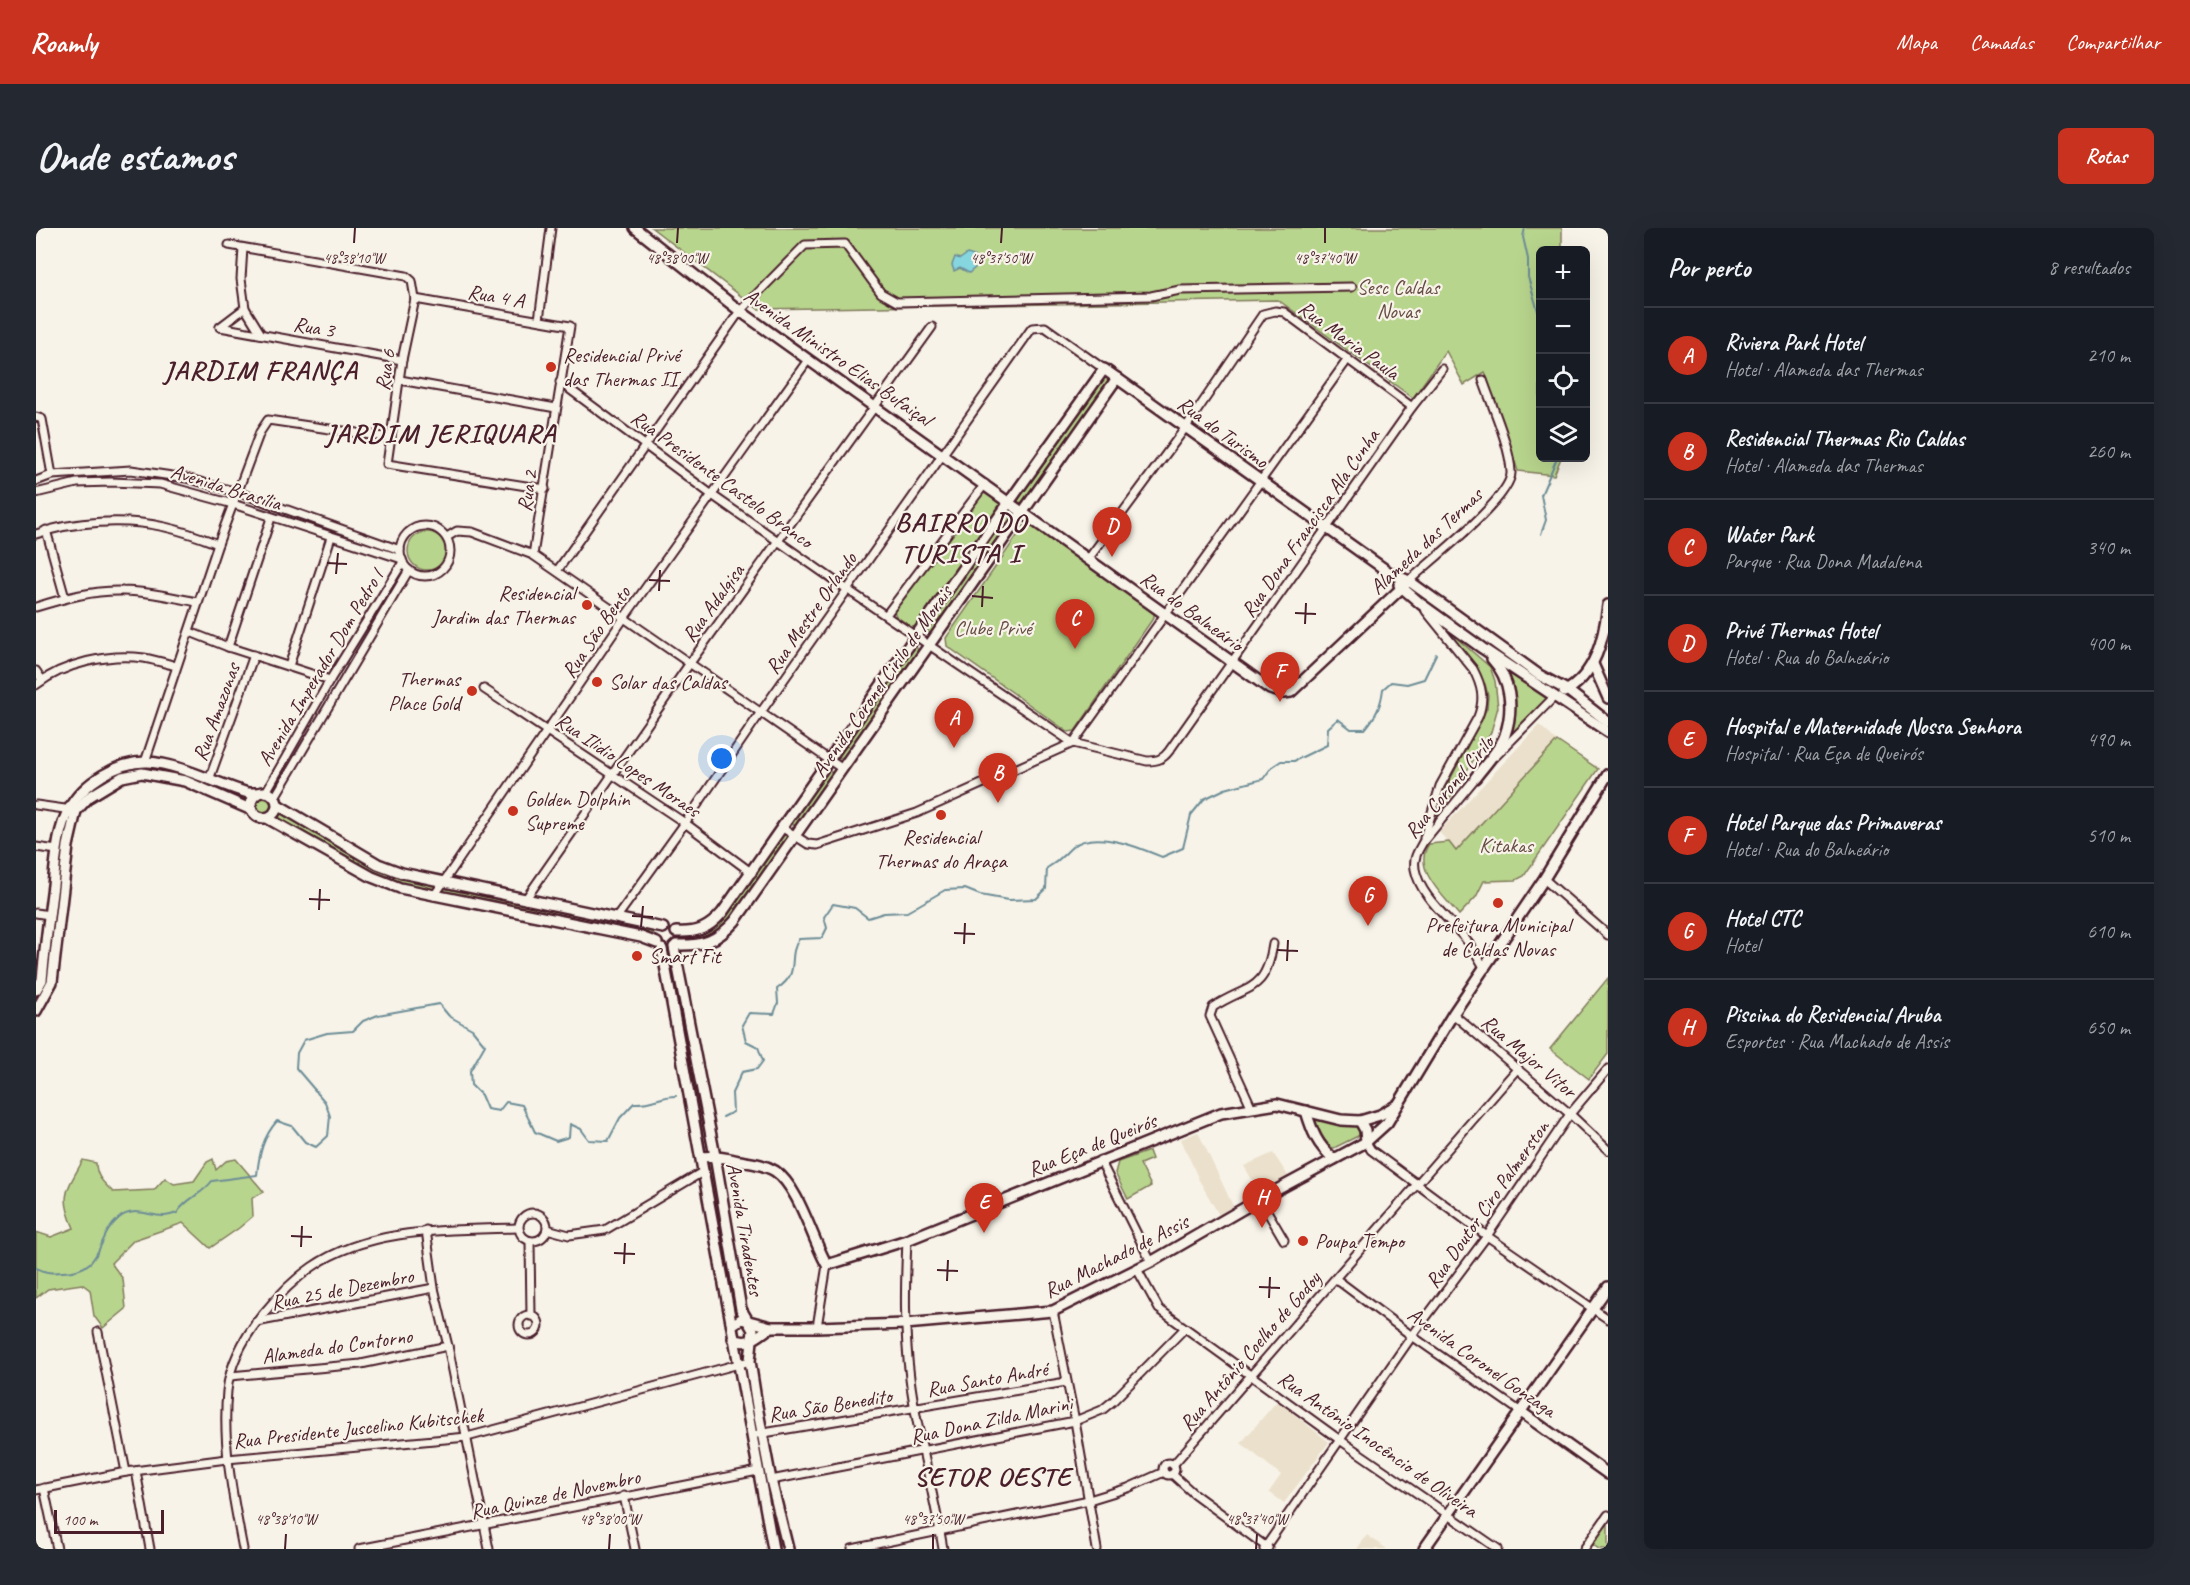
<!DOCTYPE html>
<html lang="pt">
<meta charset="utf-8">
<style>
:root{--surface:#171b24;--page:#242831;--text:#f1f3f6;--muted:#9ea1a6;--line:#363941;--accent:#c8321e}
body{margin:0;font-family:Caveat,sans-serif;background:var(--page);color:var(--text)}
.controls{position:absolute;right:18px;top:18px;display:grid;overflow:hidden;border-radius:9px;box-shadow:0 6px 24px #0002}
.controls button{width:54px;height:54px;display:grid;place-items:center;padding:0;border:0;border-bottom:2px solid var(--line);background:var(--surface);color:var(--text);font:30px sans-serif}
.scale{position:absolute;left:18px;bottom:15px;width:110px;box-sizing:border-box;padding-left:6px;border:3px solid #4a1f2b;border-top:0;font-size:16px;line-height:21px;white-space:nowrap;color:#4a1f2b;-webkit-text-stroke:4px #f7f3e8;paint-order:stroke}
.you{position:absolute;left:686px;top:531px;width:21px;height:21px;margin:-15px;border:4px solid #fff;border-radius:50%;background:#1a73e8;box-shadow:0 0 0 9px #1a73e833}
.badge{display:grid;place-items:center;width:39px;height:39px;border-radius:50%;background:var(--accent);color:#fff;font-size:20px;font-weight:700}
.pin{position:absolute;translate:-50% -50px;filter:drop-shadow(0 2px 3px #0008)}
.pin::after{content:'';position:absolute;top:32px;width:21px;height:18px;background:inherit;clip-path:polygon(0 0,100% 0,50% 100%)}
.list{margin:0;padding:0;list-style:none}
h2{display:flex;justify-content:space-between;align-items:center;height:78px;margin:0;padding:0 24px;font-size:26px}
h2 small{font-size:20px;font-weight:400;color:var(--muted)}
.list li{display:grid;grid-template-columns:39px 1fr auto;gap:18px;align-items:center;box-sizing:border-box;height:96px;padding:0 24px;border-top:2px solid var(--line)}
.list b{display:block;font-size:22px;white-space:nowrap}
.list p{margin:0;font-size:20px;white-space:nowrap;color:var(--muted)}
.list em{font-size:20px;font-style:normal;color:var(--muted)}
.icon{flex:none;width:33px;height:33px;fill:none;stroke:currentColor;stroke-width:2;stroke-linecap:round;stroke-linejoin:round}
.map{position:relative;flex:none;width:1572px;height:1321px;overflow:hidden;border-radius:9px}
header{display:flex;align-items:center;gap:36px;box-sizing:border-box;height:84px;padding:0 30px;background:var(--accent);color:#fff}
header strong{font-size:28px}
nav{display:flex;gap:33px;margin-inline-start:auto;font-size:21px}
.intro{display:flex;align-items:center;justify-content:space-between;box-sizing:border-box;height:144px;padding:0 36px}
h1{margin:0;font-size:42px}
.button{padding:15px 27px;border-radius:9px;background:var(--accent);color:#fff;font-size:21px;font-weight:700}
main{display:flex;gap:36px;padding:0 36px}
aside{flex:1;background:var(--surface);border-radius:9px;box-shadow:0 6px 24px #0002}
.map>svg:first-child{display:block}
.built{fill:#ebe0cb}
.green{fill:#b8d58d;stroke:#817a5c;stroke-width:1.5}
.water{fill:#85d6df;stroke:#6d8d97;stroke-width:1.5}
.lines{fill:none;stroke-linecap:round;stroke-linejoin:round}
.stream{stroke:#6d8d97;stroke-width:2}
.street-casing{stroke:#4a1f2b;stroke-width:11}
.secondary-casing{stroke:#4a1f2b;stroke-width:14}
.street{stroke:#f7f3e8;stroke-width:7}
.secondary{stroke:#f7f3e8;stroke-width:9}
.ticks{fill:none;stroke:#4a1f2b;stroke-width:2}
.poi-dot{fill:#c8321e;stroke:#f7f3e8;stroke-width:2}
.labels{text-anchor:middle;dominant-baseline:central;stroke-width:4.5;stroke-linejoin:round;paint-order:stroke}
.park-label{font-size:21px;fill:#664c44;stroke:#f7f3e8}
.street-label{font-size:21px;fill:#4a1f2b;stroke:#f7f3e8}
.poi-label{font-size:21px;fill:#4a1f2b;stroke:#f7f3e8;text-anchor:start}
.district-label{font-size:27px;font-weight:bold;letter-spacing:1.5px;fill:#4a1f2b;stroke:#f7f3e8}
.ticks-label{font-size:15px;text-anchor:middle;fill:#4a1f2b;stroke:#f7f3e8;stroke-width:4.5;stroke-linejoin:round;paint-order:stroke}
</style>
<header>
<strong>Roamly</strong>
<nav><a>Mapa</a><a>Camadas</a><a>Compartilhar</a></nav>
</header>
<div class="intro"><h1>Onde estamos</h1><a class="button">Rotas</a></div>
<main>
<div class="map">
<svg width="1572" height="1321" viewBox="0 0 1572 1321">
<rect width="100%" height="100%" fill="#f7f3e8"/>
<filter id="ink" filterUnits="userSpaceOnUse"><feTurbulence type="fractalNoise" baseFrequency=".0167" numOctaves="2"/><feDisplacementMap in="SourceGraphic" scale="12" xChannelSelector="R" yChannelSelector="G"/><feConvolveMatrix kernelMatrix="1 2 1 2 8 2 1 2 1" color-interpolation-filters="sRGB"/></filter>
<g filter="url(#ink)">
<g class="built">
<polygon points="1503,497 1521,513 1420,623 1403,604"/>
<polygon points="1162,904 1197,978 1183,987 1163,952 1145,911"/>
<polygon points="1237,925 1254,951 1224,965 1208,938"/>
<polygon points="1241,1173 1293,1214 1248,1275 1233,1264 1245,1247 1205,1215"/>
<polygon points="1331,1307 1351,1321 1321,1321"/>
</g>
<g class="green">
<polygon points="616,0 1526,0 1526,22 1504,22 1504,230 1525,230 1518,247 1482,243 1449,144 1428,157 1410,123 1377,170 1242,72 722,81"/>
<polygon points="1070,148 1073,150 1073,153 986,274 981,275 982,271"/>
<polygon points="949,261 964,272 965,279 882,398 875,399 860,388 858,383"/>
<polygon points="975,281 979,284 978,286 895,404 890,406 889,401"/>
<polygon points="988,298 996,298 1118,385 1118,389 1039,503 1032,504 911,418 910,410"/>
<circle cx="391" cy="323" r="19"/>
<polygon points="1410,401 1454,439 1459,453 1462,479 1455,504 1400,592 1409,562 1451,480 1452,467 1449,456"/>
<polygon points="880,418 882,423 808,529 803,530 803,525 877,420"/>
<path d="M1468,443L1514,468L1474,508C1480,483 1482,466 1468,443Z"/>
<path d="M1521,513L1562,541L1488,648L1480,652L1448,653L1440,669L1423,687C1409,669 1375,641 1393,616L1413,614L1420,623Z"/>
<polygon points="793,541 796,546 761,597 757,597 756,593"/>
<circle cx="228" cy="577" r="9"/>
<polygon points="243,584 342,640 362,649 616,701 618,705 614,707 363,655 340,646 243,590"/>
<polygon points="749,605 751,606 751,611 688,698 677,707 663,712 662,708 673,703 684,695"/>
<polygon points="634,728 637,730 670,924 668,924 632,730"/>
<polygon points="1572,750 1572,826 1553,851 1514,821"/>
<path d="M1282,891L1322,898L1324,907L1298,920C1286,919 1282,906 1277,895Z"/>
<polygon points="1113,923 1116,931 1104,936 1115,958 1092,971 1079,945 1082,934"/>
<path d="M177,931L180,942L190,933L200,931L228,964L216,970L217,988L203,1000L174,1020L147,995L98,1012L75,1035L87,1051L90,1081L67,1100L58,1088L54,1062L46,1056L12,1061L0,1070V1004L15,1009L38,1000C23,967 31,962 47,932L60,935C60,949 68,955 77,964L118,962L129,950L138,956L158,953L171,934Z"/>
<polygon points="669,933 672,933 702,1089 698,1091"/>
<polygon points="720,1209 724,1210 744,1317 740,1315"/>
<polygon points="1572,1292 1572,1321 1563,1321 1556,1316"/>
</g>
<polygon class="water" points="931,26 938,28 941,36 940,39 933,45 924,40 918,43 916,37 919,29 924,31"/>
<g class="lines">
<g class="stream">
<polyline points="1489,0 1487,9 1492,31 1492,49 1504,90 1504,116"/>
<polyline points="1505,306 1510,292 1505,267 1521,230"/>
<path d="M687,889L697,884L696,865L706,844L721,841L727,833L722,819L710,813L706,797L713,785L738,786L742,775L741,761C766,744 750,731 763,711L786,710L791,700L788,689L797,676L819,680L832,690L848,685L871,684L909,662L929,661L944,667L972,672L1000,671L1010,661L1011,640C1025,632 1026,628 1036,619C1059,601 1102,619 1126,629L1147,620L1155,587L1168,571L1189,561L1227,551L1236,539L1245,533H1258L1291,517L1292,500L1302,491L1315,501H1329C1340,488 1345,478 1347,461L1355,454L1371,456L1388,451L1400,426"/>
<path d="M0,1040C10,1045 16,1045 27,1044C70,1042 58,1011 83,990C97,978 112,988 127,988C132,988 137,986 141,985C150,970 166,967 176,953L221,947C223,926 227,909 241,893L256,898L269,914L280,919L292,908L294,888L289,874L260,840L261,825L268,812L291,805L317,803L327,793L342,787L403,776L413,788L436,801L449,817L434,843L435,857L445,867L451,881L463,883L470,874L486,877L499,904L520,913L533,909L534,896L545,901L553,912L572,913L584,890L598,875C617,876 623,868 640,868"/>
</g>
<g class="street-casing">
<g id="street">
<polyline points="193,17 370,48 376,53 379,71 366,132 351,236 509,261"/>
<polyline points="207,20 205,51 209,80 225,106"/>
<polyline points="379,71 534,98 497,327"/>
<polyline points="503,92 515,0"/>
<polyline points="184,99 366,132"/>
<polyline points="184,99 209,80"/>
<polyline points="364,152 520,180"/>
<path d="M524,154L676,267L812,362L1037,515L1111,533C1122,533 1127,531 1133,523L1376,179L1406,141"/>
<polyline points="0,189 6,191 16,247"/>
<polyline points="0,253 16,247 95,242 150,250 201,264 364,322"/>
<polyline points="0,265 41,255 75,254 124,256 197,276 366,331"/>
<circle cx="389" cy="323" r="25"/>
<polyline points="10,302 29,370"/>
<path d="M0,306C38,293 89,290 129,299C147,303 164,309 182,316"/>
<polyline points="411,309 421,303 436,304 497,327 805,540"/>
<polyline points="1053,330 1150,199 1227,86 1239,83 1248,84 1376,179"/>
<polyline points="521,343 704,83 769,17 809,16 845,65 861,74 1115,68 1144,62 1316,59"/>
<path d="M1373,353C1393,334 1477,269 1475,244C1474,218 1456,178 1447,152"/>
<path d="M0,379C29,370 57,362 87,363C112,363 138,370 162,374"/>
<polyline points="850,387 949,256"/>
<polyline points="154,404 192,419 294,452"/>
<polyline points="192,419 235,290"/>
<polyline points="253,438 295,309"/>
<polyline points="0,443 6,452"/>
<path d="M0,457C28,435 73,425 108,430C119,432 129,435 140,438"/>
<polyline points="448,461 649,595 716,645"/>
<polyline points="1037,515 1312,131"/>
<polyline points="1460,528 1519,468"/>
<polyline points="109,534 182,316 224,204 232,192 355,210"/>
<path d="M1442,547L1387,614C1382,623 1377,630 1379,641C1384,669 1414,691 1431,713C1438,721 1443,731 1449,741"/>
<polyline points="173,552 218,427"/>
<polyline points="230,564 294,452 367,334"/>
<polyline points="239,569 373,342"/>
<polyline points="0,577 36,582"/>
<polyline points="747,600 772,616 781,617 881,585 1037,515"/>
<path d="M1388,610L1404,558L1442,489C1449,471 1446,458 1437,441L1390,383"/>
<polyline points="0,619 21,622"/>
<polyline points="1508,651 1572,707"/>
<polyline points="398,668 588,390 772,132"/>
<polyline points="489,672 654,435 896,99"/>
<polyline points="0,685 13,687"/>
<polyline points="581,689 649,595 725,484 996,100 1009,99 1068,141"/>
<polyline points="1417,786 1534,886 1572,922"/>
<path d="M1215,878L1174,788L1177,779C1212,756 1229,766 1237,716"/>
<polyline points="1330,914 1335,922 1451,1008 1572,1091"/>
<polyline points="1064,932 1115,1034"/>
<polyline points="1224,971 1248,1012"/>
<circle cx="497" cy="999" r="14"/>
<polyline points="511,1001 533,1007 569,1002 668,943"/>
<polyline points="390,1002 398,1060 412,1118 453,1321"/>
<path d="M871,1012C869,1058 868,1103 874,1150C881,1207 898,1264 907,1321"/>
<polyline points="494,1013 495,1088"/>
<polyline points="1101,1041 1123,1081 1304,1212 1462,1321"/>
<polyline points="1300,1051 1376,1108 1485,1184"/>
<polyline points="1017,1083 1039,1193 1061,1321"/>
<circle cx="493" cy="1097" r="10"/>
<polyline points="220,1094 398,1060"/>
<polyline points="781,1099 791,1037"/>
<polyline points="62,1104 90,1244"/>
<polyline points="194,1148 325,1136 412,1118"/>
<polyline points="722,1206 1030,1154"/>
<circle cx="1133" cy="1241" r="6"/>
<polyline points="1137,1237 1482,840"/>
<polyline points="100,1243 114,1321"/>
<polyline points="1136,1246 1157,1265 1232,1320"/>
<polyline points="735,1252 1039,1193 1066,1182 1077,1173 1149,1100"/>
<polyline points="8,1260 21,1321"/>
<polyline points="0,1262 90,1244 191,1231 431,1209 714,1133"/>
<polyline points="588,1268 599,1321"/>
<path d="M207,1321C197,1269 186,1217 191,1163C194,1135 209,1108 227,1086C241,1069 257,1052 276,1039C333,999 415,1002 482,1000"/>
<polyline points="323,1321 722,1243"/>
<polyline points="816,1321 1053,1272 1092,1260 1128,1244"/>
<polyline points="1228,1321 1376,1108 1451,1008 1534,886 1572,841"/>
<polyline points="1548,1321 1572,1287"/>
</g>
</g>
<g class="secondary-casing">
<g id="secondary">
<polyline points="599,0 704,83 1234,461 1248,465 1255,464 1373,353"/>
<polyline points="1363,357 1385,376 1446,420 1572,504"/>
<polyline points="1557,436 1572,470"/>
<path d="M1528,464C1560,447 1568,410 1572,377"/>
<path d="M1439,550C1448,538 1465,520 1469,507C1478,481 1475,451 1456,431"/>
<circle cx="228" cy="577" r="13"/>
<polyline points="242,577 342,636 366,645 627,700"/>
<polyline points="231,590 336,649 364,660 605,709 621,715"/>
<path d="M640,704C661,705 672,701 686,685L974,273L1068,141L1354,345L1373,353L1503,447L1531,462L1572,494"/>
<path d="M640,717C668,718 681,713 699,693L1081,150"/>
<polyline points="638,719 679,928 705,1081 717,1102 714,1133 721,1178 735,1252 752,1321"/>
<polyline points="626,721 737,1321"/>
<path d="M0,762L6,752C9,720 13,688 17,657C20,632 21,603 33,581C47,555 82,533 112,534C144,536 181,556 212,565H222"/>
<polyline points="0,783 16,754 32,618 40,583 53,569 86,549 106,545 149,553 216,582"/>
<path d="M1270,883C1276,903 1281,917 1298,931"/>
<polyline points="1324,893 1329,902 1330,914"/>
<path d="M666,929C678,927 691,930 703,933C715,935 728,936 739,943C763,959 776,1011 791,1037L871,1012L1185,885L1241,876L1305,892L1324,893L1344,887L1361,877"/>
<polyline points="696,1097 705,1091 735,1099 781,1099 869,1096 1017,1083 1115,1034 1224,971 1330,914 1351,895 1417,786 1508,651 1572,546"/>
<path d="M697,1110C711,1120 723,1107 735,1099"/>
<polyline points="1485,1184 1572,1246"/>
<polyline points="1388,1321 1572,1059"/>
</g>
</g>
<use href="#street" class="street"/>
<use href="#secondary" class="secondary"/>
</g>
</g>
<path class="ticks" d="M318,15L319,0M641,15L642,0M965,15L966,0M1289,15V0M291,335L311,336M300,346L302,325M613,352L634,353M623,363L624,342M936,368L957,370M946,379L947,358M1259,385L1280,386M1269,396L1270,375M273,671L294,672M283,682L284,661M596,688L617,689M605,699L607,678M918,705L939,706M928,716L929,695M1241,722L1262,723M1251,733L1252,712M255,1008L276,1009M265,1019L266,998M578,1025L599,1026M588,1036L589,1015M901,1042L922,1043M911,1053L912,1032M1223,1059L1244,1060M1233,1070L1234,1049M249,1321L250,1306M573,1321L574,1306M897,1321V1306M1220,1321L1221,1306"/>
<g class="poi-dot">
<circle cx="515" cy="139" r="6"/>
<circle cx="551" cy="377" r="6"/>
<circle cx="561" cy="454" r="6"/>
<circle cx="436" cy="463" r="6"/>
<circle cx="477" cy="583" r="6"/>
<circle cx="905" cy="587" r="6"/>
<circle cx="1462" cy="675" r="6"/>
<circle cx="601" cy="728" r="6"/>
<circle cx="1267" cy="1013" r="6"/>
</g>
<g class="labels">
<g class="park-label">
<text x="1362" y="59">Sesc Caldas<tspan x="1362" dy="24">Novas</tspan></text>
<text x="957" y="400">Clube Privé</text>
<text x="1470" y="617">Kitakas</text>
</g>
<g class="street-label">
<text transform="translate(460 68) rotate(10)">Rua 4 A</text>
<text transform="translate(278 99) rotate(10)">Rua 3</text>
<text transform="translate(1313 112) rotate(36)">Rua Maria Paula</text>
<text transform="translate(802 129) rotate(35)">Avenida Ministro Elias Bufaiçal</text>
<text transform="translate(349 142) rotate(-81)">Rua 6</text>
<text transform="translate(1187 204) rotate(36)">Rua do Turismo</text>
<text transform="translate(686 251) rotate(36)">Rua Presidente Castelo Branco</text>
<text transform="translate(190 259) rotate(17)">Avenida Brasília</text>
<text transform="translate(491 263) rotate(-81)">Rua 2</text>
<text transform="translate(1274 295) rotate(-55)">Rua Dona Francisca Ala Cunha</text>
<text transform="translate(1390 313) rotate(-43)">Alameda das Termas</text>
<text transform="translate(677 375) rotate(-54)">Rua Adalgisa</text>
<text transform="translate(1156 383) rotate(36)">Rua do Balneário</text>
<text transform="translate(775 385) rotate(-55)">Rua Mestre Orlando</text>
<text transform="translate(560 404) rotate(-56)">Rua São Bento</text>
<text transform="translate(284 440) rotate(-59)">Avenida Imperador Dom Pedro l</text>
<text transform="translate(846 453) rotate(-55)">Avenida Coronel Cirilo de Morais</text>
<text transform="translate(180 484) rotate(-70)">Rua Amazonas</text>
<text transform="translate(592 537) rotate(34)">Rua Ilidio Lopes Moraes</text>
<text transform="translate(1413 559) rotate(-50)">Rua Coronel Cirilo</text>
<text transform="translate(1493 828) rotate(40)">Rua Major Vitor</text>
<text transform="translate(1056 917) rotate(-22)">Rua Eça de Queirós</text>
<text transform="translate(1451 976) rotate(-55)">Rua Doutor Ciro Palmerston</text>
<text transform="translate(709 1001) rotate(80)">Avenida Tiradentes</text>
<text transform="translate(1080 1028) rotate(-27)">Rua Machado de Assis</text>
<text transform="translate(306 1061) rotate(-11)">Rua 25 de Dezembro</text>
<text transform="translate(301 1118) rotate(-8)">Alameda do Contorno</text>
<text transform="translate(1214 1123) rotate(-49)">Rua Antônio Coelho de Godoy</text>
<text transform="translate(1446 1134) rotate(35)">Avenida Coronel Gonzaga</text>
<text transform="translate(951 1151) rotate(-10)">Rua Santo André</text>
<text transform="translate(794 1177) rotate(-9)">Rua São Benedito</text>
<text transform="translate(955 1192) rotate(-12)">Rua Dona Zilda Marini</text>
<text transform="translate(322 1200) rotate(-6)">Rua Presidente Juscelino Kubitschek</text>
<text transform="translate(1342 1216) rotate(35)">Rua Antônio Inocêncio de Oliveira</text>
<text transform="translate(519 1266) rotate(-12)">Rua Quinze de Novembro</text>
</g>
<g class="poi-label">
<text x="527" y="127">Residencial Privé<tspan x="527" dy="24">das Thermas II</tspan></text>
<text x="539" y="365" text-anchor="end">Residencial<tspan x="539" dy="24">Jardim das Thermas</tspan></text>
<text x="424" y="451" text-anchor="end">Thermas<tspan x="424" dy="24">Place Gold</tspan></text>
<text x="573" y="454">Solar das Caldas</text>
<text x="489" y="571">Golden Dolphin<tspan x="489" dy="24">Supreme</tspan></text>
<text x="905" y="609" text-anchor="middle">Residencial<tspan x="905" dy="24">Thermas do Araça</tspan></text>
<text x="1462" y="697" text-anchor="middle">Prefeitura Municipal<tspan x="1462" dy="24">de Caldas Novas</tspan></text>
<text x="613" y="728">Smart Fit</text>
<text x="1279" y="1013">Poupa Tempo</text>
</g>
<g class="district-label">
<text x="225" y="142">JARDIM FRANÇA</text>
<text x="405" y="205">JARDIM JERIQUARA</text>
<text x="925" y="294">BAIRRO DO<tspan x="925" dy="31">TURISTA I</tspan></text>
<text x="957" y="1248">SETOR OESTE</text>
</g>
</g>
<g class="ticks-label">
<text x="318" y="35">48°38'10"W</text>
<text x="641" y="35">48°38'00"W</text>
<text x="965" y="35">48°37'50"W</text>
<text x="1289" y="35">48°37'40"W</text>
<text x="250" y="1296">48°38'10"W</text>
<text x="574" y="1296">48°38'00"W</text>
<text x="897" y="1296">48°37'50"W</text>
<text x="1221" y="1296">48°37'40"W</text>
</g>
</svg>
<div class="controls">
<button>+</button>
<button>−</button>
<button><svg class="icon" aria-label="locate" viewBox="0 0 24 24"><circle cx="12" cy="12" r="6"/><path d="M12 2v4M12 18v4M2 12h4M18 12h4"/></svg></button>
<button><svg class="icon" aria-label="layers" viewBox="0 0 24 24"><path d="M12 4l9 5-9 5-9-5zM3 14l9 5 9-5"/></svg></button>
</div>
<div class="scale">100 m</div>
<div class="you"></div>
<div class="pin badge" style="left:918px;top:520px">A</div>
<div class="pin badge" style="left:962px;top:575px">B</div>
<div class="pin badge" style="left:1039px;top:421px">C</div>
<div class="pin badge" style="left:1076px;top:329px">D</div>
<div class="pin badge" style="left:948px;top:1005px">E</div>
<div class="pin badge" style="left:1244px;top:474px">F</div>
<div class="pin badge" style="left:1332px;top:698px">G</div>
<div class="pin badge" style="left:1226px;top:1000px">H</div>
</div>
<aside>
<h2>Por perto<small>8 resultados</small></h2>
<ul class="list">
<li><span class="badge">A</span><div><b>Riviera Park Hotel</b><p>Hotel · Alameda das Thermas</p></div><em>210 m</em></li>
<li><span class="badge">B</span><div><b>Residencial Thermas Rio Caldas</b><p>Hotel · Alameda das Thermas</p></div><em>260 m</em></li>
<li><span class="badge">C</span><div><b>Water Park</b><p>Parque · Rua Dona Madalena</p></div><em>340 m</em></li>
<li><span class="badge">D</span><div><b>Privé Thermas Hotel</b><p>Hotel · Rua do Balneário</p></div><em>400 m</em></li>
<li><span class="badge">E</span><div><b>Hospital e Maternidade Nossa Senhora</b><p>Hospital · Rua Eça de Queirós</p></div><em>490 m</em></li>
<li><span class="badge">F</span><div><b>Hotel Parque das Primaveras</b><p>Hotel · Rua do Balneário</p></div><em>510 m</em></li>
<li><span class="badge">G</span><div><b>Hotel CTC</b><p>Hotel</p></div><em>610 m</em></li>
<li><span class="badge">H</span><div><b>Piscina do Residencial Aruba</b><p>Esportes · Rua Machado de Assis</p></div><em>650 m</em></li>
</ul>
</aside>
</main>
